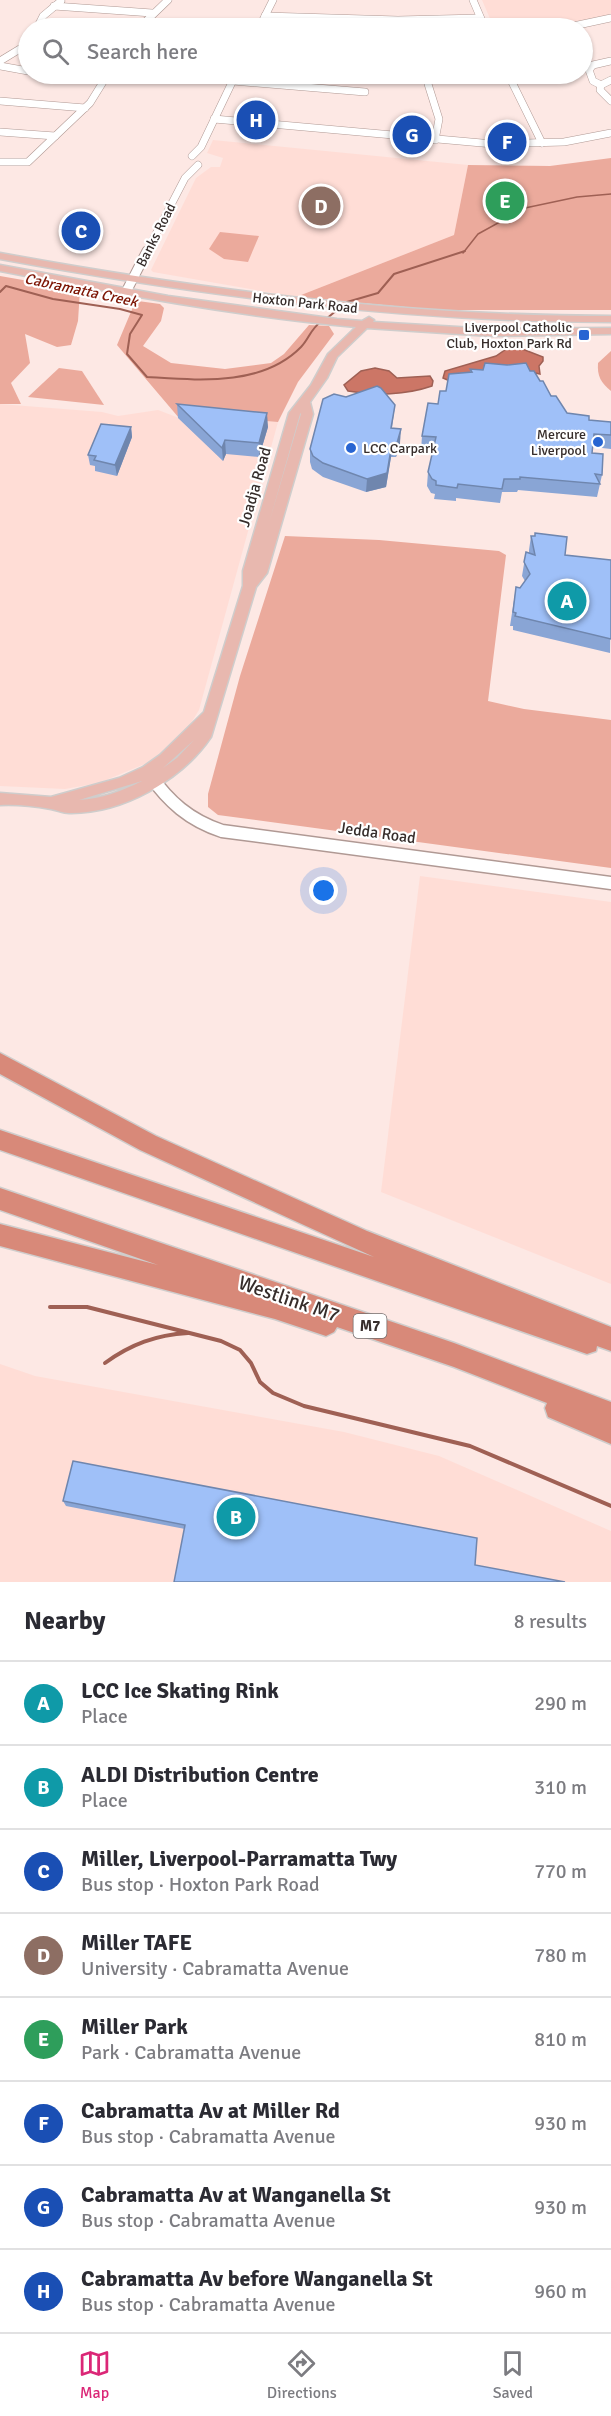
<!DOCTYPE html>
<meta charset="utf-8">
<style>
:root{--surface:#fff;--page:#f7f7f7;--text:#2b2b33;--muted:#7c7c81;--line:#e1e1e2;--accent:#db2777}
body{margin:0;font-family:Signika,sans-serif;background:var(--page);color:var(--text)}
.you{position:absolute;left:324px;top:891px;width:21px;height:21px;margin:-15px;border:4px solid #fff;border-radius:50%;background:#1a73e8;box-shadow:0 0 0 9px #1a73e833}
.badge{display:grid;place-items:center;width:39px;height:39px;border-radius:50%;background:var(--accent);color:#fff;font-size:20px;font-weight:700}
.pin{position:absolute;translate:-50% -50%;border:3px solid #fff;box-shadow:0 2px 6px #0006}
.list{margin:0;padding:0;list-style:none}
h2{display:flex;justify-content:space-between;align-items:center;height:78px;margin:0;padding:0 24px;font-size:26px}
h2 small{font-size:20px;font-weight:400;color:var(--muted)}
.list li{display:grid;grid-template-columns:39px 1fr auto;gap:18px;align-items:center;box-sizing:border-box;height:84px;padding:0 24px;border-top:2px solid var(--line)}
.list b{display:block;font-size:22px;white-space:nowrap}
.list p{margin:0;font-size:20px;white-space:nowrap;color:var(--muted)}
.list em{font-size:20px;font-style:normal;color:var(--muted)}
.icon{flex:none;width:33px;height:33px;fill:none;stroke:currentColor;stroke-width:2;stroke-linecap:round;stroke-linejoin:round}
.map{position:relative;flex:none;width:611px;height:1582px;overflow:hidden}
.search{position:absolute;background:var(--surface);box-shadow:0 2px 4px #0004;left:18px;right:18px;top:18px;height:66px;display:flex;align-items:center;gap:15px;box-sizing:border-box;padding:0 21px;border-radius:33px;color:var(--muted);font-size:22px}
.sheet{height:750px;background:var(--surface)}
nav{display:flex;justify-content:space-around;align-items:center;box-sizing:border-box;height:84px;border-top:2px solid var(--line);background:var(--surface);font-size:16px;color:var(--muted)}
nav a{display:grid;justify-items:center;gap:3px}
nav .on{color:var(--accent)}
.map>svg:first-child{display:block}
.built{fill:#ffddd6}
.green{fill:#ebaa9c}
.water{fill:#cc7666;stroke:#9f6054;stroke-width:1.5}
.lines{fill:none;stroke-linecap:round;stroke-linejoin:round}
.stream-far2{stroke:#9f6054;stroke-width:1.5}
.stream-far1{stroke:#9f6054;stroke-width:2}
.stream{stroke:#9f6054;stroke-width:4}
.minor-far2-casing{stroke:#b09994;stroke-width:8}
.minor-far1-casing{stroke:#b09994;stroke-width:11}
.minor-casing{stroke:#b09994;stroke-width:15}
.major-casing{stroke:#cfcdcc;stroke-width:3}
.highway-casing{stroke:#cfcdcc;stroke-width:3}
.minor-far2{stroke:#fff;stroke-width:7}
.minor-far1{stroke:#fff;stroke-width:9}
.minor{stroke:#fff;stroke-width:12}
.major{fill:#e8b8af;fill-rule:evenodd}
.highway{fill:#d88979;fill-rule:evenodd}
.wall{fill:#89a5d5}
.shaded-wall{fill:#6f86ae}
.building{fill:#9fc0f8;stroke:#6f86ae;stroke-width:1.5}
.poi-dot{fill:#2865d2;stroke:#fff;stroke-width:2}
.labels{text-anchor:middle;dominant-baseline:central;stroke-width:4.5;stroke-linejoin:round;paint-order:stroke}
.far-street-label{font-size:14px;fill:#362d2b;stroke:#fff}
.far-poi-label{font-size:14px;fill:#362d2b;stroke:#fff;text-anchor:end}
.far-water-label{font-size:15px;font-style:italic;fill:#7d1504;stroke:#fff}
.shield{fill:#fff;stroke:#726c6b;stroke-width:1.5}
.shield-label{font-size:15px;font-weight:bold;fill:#362d2b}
.street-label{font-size:16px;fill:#362d2b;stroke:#fff}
.near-street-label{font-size:20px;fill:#362d2b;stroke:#fff}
</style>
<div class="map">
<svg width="611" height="1582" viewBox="0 0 611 1582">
<rect width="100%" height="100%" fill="#fde8e4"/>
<g class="built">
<polygon points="482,0 611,0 611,16 555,28 494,28"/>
<polygon points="213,140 468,165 454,235 296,297 153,272 151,270 196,178 211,167 220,167 223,158 207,153"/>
<polygon points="0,404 102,412 118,416 158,410 179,418 242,419 278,422 199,710 188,728 168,748 147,763 99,783 65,789 0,786"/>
<polygon points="420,876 611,902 611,1284 381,1192"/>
<polygon points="0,1364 35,1376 344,1432 439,1456 611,1531 611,1582 0,1582"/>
</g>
<g class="green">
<polygon points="611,158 611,310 438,310 296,297 454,235 468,165 550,166"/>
<polygon points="220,232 259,236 248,262 224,259 209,249"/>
<polygon points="0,276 80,290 78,321 71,345 57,347 25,334 30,363 11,383 21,404 0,404"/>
<polygon points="101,296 160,304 164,308 161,321 143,346 171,363 225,369 271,363 284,354 309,325 329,326 334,334 298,382 278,422 242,419 179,418 117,345 133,307"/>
<path d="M611,351V391C601,383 597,376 598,363Z"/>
<polygon points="59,368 82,371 104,405 28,397"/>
<polygon points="285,536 379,540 499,551 506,555 488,701 524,709 611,720 611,868 218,815 208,807 208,794 240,676"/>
</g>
<g class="water">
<polygon points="512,345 543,357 543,361 539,366 540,374 526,371 452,382 443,378 445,371 496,356"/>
<path d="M375,368L389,371L397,378L430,376L433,381L432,386C406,395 375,396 348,391L344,385L361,371Z"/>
</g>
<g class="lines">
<polyline class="stream-far2" points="463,253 478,234 525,208 577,197 611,194"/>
<g class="stream-far1">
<path d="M0,292L6,286L53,299L120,309L142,315L130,334L127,354L147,377C197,380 262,387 301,347C309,339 311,328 321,322"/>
<polyline points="326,319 347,302 378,293 394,274 465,251"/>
</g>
<g class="stream">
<polyline points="50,1307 87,1307 221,1341 240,1350 251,1363 260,1382 273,1393 304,1406 470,1446 611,1506"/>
<path d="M105,1363C131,1344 156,1335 188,1333"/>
</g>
<g class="minor-far2-casing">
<g id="minor-far2">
<polyline points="473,0 485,28"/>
<polyline points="54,6 152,13"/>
<polyline points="265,16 398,20 480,18"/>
<polyline points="37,28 43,16 61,1"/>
<polyline points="139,28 168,0"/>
<polyline points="259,28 273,0"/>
<polyline points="564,28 611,18"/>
<polyline points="0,61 28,44"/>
<polyline points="0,66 28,71"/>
<polyline points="62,74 105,77"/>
<polyline points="429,74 428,84 439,119 435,140"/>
<polyline points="508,74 542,143"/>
<polyline points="611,80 601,85 600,90 611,101"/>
<polyline points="233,81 365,92"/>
<polyline points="601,85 593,81 589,70 593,65 611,61"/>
<polyline points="0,101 85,108"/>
<polyline points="214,119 493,144 564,142 611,133"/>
<polyline points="0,132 55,136"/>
<polyline points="192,156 201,147 235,76"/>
<polyline points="0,162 28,162 90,103 108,74"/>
<polyline points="146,253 185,178 198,165"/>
</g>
</g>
<g class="minor-far1-casing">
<polyline id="minor-far1" points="126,292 147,251"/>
</g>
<g class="minor-casing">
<path id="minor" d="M149,774C169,802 189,820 222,831L611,883"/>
</g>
<g class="major-casing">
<g id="major">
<path d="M0,253C202,290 406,316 611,316V322C406,322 202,296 0,259Z"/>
<path d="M0,265L168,296L337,319L362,321L369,317L374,320L373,322L491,329L611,328V334L491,336L367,328L337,357L327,378L310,402L313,414L267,573L256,587L211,737C182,780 122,814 69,813C63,813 57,810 51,809C34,806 17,804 0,805V793L51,797L119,778L143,767L160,755L204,712L243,586V571L289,413L311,385L328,354L356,327C236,316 118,294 0,271ZM301,413V414L269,523L300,414ZM194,740L177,758L163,768ZM142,781C122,791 101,799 79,800Z"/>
</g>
</g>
<g class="highway-casing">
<g id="highway">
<polygon points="0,1053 156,1136 367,1231 611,1327 611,1351 597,1346 596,1351 587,1354 0,1150 0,1130 374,1257 140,1150 0,1074"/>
<polygon points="0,1188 454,1343 611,1402 611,1444 548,1417 545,1408 547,1403 454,1367 337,1327 334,1332 326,1336 275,1319 0,1246 0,1224 158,1265 0,1210"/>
</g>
</g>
<use href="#minor-far2" class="minor-far2"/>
<use href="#minor-far1" class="minor-far1"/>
<use href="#minor" class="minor"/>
<use href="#major" class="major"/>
<use href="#highway" class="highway"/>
</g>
<g class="wall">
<polygon points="470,369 530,371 567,413 589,420 611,422 611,449 593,447 592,453 602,475 597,497 518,490 517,492 502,492 500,503 456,498 456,501 434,499 435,494 431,493 427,486 428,472 433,451 421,450 422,436 438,404 446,391 470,372"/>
<polygon points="346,397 395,405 392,428 400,443 396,457 391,457 386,487 366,492 323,477 312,469 310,462 310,449"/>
<polygon points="177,404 268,427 259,457 226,454 223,461 178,418"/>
<polygon points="131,427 132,437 117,476 95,471 95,466 90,465 88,455"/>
<polygon points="531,536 565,555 611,560 610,653 513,630 513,626 510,626 516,587 520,588 525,581 522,576 526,552 529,554 529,550"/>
<polygon points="63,1501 477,1538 185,1529 66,1506"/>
</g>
<g class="shaded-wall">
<polygon points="267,413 268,427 259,457 259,443"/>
<polygon points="131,427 132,437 117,476 115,465"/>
<polygon points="401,429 400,443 396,457 397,443"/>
<polygon points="225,440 226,454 223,461 222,448"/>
<polygon points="392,443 391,457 386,487 366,492 367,479"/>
</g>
<g class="building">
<polygon points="485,363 507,365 526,363 530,371 534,371 540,381 543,381 551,396 556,396 567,413 589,416 589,420 611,422 611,435 594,434 592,453 603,454 602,475 595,474 600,484 520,477 520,479 504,479 502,489 458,484 457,488 436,485 436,481 432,479 428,472 436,437 422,436 428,403 438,404 440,391 446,391 449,374 472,372 470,369 483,370"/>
<polygon points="377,386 381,388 395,405 391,428 401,429 397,443 392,443 387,473 367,479 323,463 313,456 310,449 323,399 334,394 346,397"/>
<polygon points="177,404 267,413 259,443 225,440 222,448"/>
<polygon points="101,424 131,427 115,465 94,460 96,456 88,455"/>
<polygon points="535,533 567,537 565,555 611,560 611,639 515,616 516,613 513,612 516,587 520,588 530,574 524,562 526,552 535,555 531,536 535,536"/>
<polygon points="73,1461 477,1538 475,1565 565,1582 174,1582 185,1525 63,1501"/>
</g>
<g class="poi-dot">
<rect x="578" y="329" width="12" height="12" rx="3"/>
<circle cx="598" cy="442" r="6"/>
<circle cx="351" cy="448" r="6"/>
</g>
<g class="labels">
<g class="far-street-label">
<text transform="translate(156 235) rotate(-63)">Banks Road</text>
<text transform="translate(305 303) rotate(6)">Hoxton Park Road</text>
</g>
<g class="far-poi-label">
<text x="572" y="327">Liverpool Catholic<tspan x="572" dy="16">Club, Hoxton Park Rd</tspan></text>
<text x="586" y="434">Mercure<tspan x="586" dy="16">Liverpool</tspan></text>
<text x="363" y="448" text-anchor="start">LCC Carpark</text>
</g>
<g class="far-water-label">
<text transform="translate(81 290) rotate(12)">Cabramatta Creek</text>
</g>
<rect class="shield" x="353.5" y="1314" width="33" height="24" rx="4.5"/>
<g class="shield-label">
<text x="370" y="1326">M7</text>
</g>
<g class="street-label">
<text transform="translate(255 487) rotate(-74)">Joadja Road</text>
<text transform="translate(377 833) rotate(8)">Jedda Road</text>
</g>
<g class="near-street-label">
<text transform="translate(289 1299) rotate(19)">Westlink M7</text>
</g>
</g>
</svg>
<div class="you"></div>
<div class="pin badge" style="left:567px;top:601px;background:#0f9aa8">A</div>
<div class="pin badge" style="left:236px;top:1517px;background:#0f9aa8">B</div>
<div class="pin badge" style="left:81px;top:231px;background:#1a4fb4">C</div>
<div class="pin badge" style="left:321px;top:206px;background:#8d6e63">D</div>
<div class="pin badge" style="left:505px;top:201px;background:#2e9e5b">E</div>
<div class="pin badge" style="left:507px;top:142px;background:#1a4fb4">F</div>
<div class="pin badge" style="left:412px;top:135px;background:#1a4fb4">G</div>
<div class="pin badge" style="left:256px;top:120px;background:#1a4fb4">H</div>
<div class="search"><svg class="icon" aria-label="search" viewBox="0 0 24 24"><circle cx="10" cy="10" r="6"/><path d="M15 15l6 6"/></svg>Search here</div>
</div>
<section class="sheet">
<h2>Nearby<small>8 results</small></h2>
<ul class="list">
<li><span class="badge" style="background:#0f9aa8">A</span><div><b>LCC Ice Skating Rink</b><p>Place</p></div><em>290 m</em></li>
<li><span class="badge" style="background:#0f9aa8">B</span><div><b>ALDI Distribution Centre</b><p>Place</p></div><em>310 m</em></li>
<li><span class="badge" style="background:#1a4fb4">C</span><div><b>Miller, Liverpool-Parramatta Twy</b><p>Bus stop · Hoxton Park Road</p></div><em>770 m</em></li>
<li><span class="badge" style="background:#8d6e63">D</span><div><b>Miller TAFE</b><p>University · Cabramatta Avenue</p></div><em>780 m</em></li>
<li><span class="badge" style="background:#2e9e5b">E</span><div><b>Miller Park</b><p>Park · Cabramatta Avenue</p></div><em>810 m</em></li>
<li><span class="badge" style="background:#1a4fb4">F</span><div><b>Cabramatta Av at Miller Rd</b><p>Bus stop · Cabramatta Avenue</p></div><em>930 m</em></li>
<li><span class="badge" style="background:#1a4fb4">G</span><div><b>Cabramatta Av at Wanganella St</b><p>Bus stop · Cabramatta Avenue</p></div><em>930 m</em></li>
<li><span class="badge" style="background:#1a4fb4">H</span><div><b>Cabramatta Av before Wanganella St</b><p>Bus stop · Cabramatta Avenue</p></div><em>960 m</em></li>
</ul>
</section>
<nav>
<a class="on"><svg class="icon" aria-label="map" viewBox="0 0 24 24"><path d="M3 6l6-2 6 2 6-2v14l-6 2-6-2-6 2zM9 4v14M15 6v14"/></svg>Map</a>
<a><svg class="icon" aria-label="directions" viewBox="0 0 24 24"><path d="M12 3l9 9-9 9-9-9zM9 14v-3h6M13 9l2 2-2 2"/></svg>Directions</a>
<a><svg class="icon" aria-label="saved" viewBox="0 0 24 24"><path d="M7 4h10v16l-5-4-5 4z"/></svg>Saved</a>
</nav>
